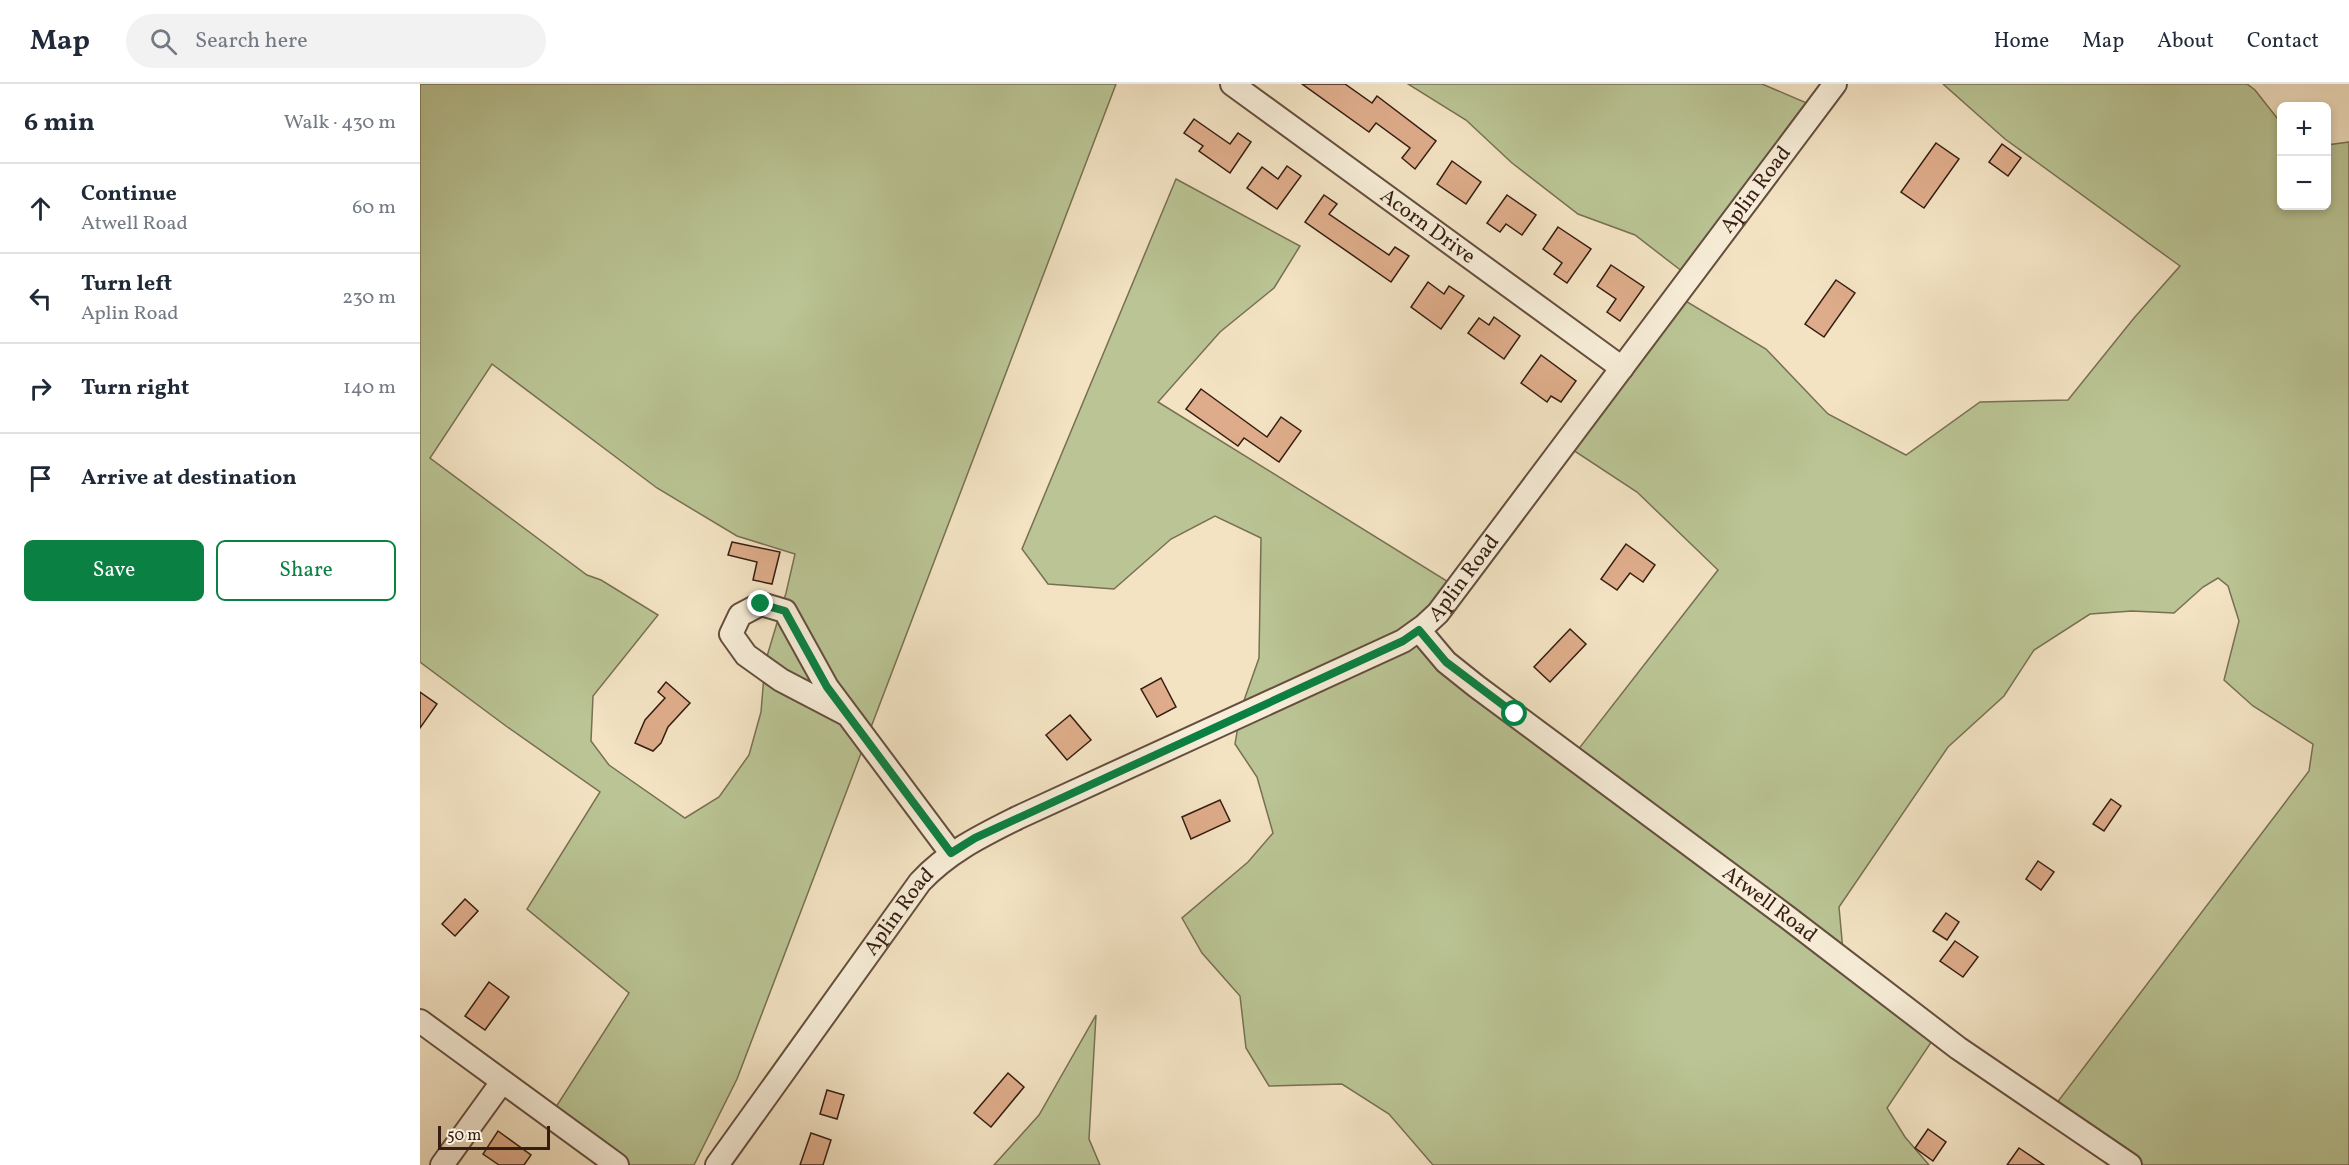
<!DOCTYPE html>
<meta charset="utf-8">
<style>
:root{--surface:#fff;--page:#f2f2f3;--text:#1f2937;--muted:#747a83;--line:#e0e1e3;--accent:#0b8043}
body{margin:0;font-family:Vollkorn,serif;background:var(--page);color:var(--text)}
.controls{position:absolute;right:18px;top:18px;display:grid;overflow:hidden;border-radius:9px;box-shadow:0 3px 9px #0003}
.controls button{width:54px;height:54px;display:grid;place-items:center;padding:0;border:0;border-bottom:2px solid var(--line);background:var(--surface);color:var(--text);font:30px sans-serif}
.scale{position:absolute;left:18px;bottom:15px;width:112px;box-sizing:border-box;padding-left:6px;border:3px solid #361d12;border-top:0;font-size:16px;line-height:21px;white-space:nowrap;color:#361d12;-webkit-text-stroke:4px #f7edd8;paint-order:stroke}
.stop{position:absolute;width:18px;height:18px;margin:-14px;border:4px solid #0b8043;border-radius:50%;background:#fff}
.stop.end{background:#0b8043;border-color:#fff;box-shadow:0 2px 6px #0008}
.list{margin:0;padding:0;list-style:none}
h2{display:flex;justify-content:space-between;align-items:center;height:78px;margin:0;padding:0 24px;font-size:26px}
h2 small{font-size:20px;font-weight:400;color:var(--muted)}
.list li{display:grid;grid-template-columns:39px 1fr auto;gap:18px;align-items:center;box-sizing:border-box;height:90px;padding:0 24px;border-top:2px solid var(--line)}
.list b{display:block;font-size:22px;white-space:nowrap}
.list p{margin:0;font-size:20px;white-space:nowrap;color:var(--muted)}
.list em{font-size:20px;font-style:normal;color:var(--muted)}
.actions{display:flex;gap:12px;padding:18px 24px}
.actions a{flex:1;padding:14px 0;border:2px solid var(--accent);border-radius:9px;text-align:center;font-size:21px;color:var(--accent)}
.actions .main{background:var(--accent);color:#fff}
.icon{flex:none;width:33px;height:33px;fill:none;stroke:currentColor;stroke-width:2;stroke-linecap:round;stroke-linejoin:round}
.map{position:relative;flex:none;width:1929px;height:1081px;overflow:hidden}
header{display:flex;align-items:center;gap:36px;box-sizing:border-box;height:84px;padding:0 30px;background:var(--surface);border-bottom:2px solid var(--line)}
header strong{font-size:28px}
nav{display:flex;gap:33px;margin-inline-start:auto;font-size:21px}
.search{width:420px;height:54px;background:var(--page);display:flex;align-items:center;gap:15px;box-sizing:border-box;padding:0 21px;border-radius:33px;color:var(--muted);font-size:22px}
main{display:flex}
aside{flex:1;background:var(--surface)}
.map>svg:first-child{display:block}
.green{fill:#bac494;stroke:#787053;stroke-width:1.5;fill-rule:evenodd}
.building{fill:#deac8a;stroke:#361d12;stroke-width:1.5}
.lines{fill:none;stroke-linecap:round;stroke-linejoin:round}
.minor-casing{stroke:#654e3e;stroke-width:26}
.minor{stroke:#f7edd8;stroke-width:22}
.route{stroke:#0b8043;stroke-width:8}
.labels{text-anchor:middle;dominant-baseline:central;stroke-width:4.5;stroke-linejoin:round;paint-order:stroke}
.street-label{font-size:21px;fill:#361d12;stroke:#f7edd8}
</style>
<header>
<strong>Map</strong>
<div class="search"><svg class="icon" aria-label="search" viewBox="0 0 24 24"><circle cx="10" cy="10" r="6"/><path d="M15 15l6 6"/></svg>Search here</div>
<nav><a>Home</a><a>Map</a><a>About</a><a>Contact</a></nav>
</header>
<main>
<aside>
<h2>6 min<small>Walk · 430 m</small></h2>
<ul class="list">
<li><svg class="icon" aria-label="ahead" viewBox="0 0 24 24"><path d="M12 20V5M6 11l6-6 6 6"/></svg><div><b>Continue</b><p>Atwell Road</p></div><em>60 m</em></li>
<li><svg class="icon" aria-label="left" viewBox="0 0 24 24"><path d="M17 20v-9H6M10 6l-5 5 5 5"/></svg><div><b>Turn left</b><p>Aplin Road</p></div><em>230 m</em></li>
<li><svg class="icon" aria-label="right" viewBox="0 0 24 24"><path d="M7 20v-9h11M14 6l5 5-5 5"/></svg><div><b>Turn right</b></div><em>140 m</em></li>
<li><svg class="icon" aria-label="arrive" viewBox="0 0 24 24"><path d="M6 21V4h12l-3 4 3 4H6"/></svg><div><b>Arrive at destination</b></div></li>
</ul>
<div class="actions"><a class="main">Save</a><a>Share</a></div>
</aside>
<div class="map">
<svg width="1929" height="1081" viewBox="0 0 1929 1081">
<rect width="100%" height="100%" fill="#f3e3c3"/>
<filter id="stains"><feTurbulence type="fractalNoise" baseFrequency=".00333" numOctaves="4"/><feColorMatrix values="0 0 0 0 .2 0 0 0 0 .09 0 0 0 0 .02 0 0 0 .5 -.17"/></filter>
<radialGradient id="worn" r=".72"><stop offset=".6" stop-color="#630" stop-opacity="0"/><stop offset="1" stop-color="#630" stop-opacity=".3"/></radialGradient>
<g class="green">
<path d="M0,0H696L317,995L274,1081H210L134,1026L209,909L107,825L180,708L86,642L0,578ZM72,280L237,404L317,452L375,470L366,509L345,579L341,628L329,671L299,713L265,734L189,681L171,657L173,612L238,531L181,496L167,491L10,374Z"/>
<polygon points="988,0 1342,0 1389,20 1263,188 1215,151 1158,130 1092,79 1046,36"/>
<polygon points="1523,0 1827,0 1835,6 1861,39 1862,122 1906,122 1907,61 1929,58 1929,1081 1723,1081 1636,1020 1889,687 1893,660 1833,622 1804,596 1819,537 1808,502 1798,494 1783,503 1754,529 1712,527 1670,530 1614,566 1584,612 1528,663 1419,823 1423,867 1157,667 1298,486 1217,408 1153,366 1264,216 1346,265 1408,330 1486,371 1560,318 1648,316 1714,234 1760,182 1585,55"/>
<polygon points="756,95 880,162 854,204 800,248 738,318 1030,499 1011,524 978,550 822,622 839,574 841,454 795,432 751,455 694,505 628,500 602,465"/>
<polygon points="998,557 1514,954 1467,1024 1485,1053 1509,1081 1013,1081 969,1030 922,1000 849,1002 826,964 820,912 782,869 762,834 828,778 853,749 837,693 815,660 818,642"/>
<polygon points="676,931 669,1055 680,1081 574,1081 619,1031"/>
</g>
<g class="building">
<polygon points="882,0 925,0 952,19 957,12 1016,57 995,85 982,74 990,64 956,39 949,48"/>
<polygon points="774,35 810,60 818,49 831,58 810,89 779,67 783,62 764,49"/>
<polygon points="1516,59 1539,75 1504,124 1481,108"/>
<polygon points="1582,60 1601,74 1588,92 1569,78"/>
<polygon points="1032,77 1061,98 1046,120 1017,100"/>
<polygon points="867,82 881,92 857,125 827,104 842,83 858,95"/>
<polygon points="904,111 917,120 909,130 969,171 975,163 989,172 971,198 885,138"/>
<polygon points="1087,111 1116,131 1102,151 1086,140 1080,148 1067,139"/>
<polygon points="1138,143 1171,165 1147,199 1134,190 1142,179 1123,165"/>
<polygon points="1191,181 1224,203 1200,237 1187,228 1196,215 1177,202"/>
<polygon points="1416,196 1435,209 1404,253 1385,240"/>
<polygon points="1008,198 1024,210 1029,202 1044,212 1021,245 991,223"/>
<polygon points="1074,233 1100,252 1084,275 1048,249 1059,234 1069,241"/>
<polygon points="1121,271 1156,297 1141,318 1131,312 1127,318 1101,299"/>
<polygon points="781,305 847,353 861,333 881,347 859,378 824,354 818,362 766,325"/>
<polygon points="312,458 360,468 352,500 333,496 337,478 308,471"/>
<polygon points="1206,460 1235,481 1223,498 1210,489 1197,506 1181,495"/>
<polygon points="1150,545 1166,560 1130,598 1114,583"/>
<polygon points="741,594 756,623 737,633 721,605"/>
<polygon points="246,598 270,619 248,643 241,659 233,667 215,659 225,636 245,614 238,608"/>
<polygon points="0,608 17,620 0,644"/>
<polygon points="650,631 671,656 647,676 626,651"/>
<polygon points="1691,715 1701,722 1684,747 1673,740"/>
<polygon points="800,716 810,737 771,755 762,733"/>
<polygon points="1618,777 1634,788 1621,806 1606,795"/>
<polygon points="45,815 58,827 35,852 22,840"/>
<polygon points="1526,829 1539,838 1527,856 1513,847"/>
<polygon points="1535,857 1558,873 1543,893 1520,877"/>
<polygon points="69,898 89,913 65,946 45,932"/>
<polygon points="588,989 604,1003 571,1043 554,1029"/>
<polygon points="407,1006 424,1011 417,1035 400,1030"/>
<polygon points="1508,1045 1526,1058 1513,1077 1495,1064"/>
<polygon points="78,1047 111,1071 104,1081 79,1081 63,1070"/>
<polygon points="391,1049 411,1056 403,1081 380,1081"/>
<polygon points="1599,1064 1624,1081 1587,1081"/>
</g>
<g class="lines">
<g class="minor-casing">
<g id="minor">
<path id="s1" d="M812,0L1202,284"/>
<path id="s2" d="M999,546L1026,578L1056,602L1367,833L1538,964L1710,1081"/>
<polyline points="428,631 361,596 326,571 311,550 320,531 341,520 365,527 407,603 531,769"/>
<polyline points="0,937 197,1081"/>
<polyline points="22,1081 82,998"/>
<path id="s3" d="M297,1081L500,798C528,768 561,752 597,734L983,557L1004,542L1018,529L1415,0"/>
</g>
</g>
<use href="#minor" class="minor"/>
</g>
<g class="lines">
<polyline class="route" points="341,520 365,527 407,603 531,769 555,754 983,557 999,546 1026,578 1095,630"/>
</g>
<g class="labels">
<g class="street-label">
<text stroke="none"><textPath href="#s3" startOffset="1464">Aplin Road</textPath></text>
<text stroke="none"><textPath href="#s1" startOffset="242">Acorn Drive</textPath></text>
<text stroke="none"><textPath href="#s3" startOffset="978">Aplin Road</textPath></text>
<text stroke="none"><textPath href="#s2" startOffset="446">Atwell Road</textPath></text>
<text stroke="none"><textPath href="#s3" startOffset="312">Aplin Road</textPath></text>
</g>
</g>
<rect width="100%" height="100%" filter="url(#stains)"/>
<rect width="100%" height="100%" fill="url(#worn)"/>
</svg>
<div class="controls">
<button>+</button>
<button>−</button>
</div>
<div class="scale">50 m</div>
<div class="stop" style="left:1095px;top:630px"></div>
<div class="stop end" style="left:341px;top:520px"></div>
</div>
</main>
